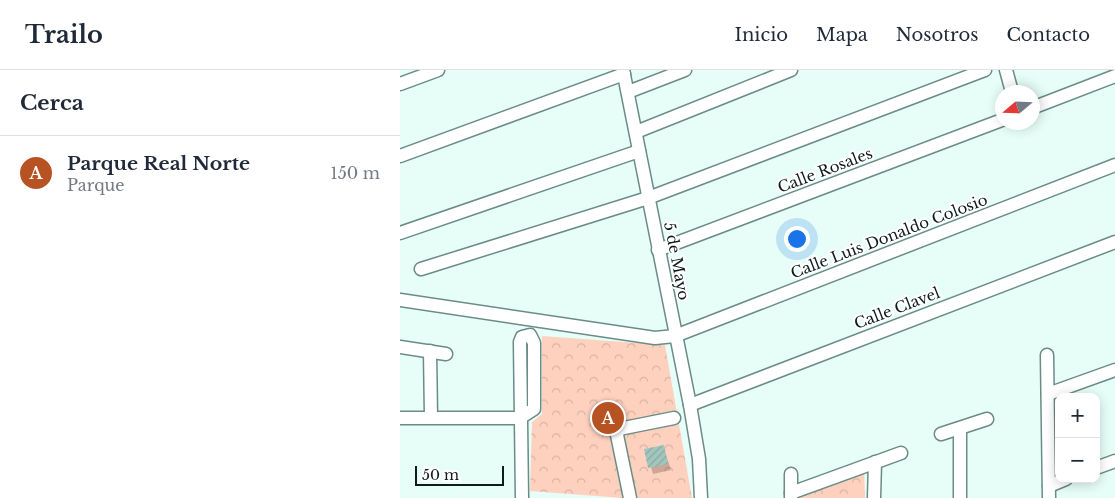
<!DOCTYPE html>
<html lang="es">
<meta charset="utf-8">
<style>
:root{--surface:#fff;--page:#f2f2f3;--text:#1f2937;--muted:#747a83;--line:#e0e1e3;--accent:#b75223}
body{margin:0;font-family:"Libre Baskerville",serif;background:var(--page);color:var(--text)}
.controls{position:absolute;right:15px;bottom:15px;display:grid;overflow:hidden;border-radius:10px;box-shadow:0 2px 12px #0003}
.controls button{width:45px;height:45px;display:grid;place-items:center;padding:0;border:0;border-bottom:1px solid var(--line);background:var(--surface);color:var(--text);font:25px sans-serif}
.compass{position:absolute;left:595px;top:15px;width:45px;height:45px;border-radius:50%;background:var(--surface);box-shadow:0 2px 12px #0003;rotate:251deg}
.scale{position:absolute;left:15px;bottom:12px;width:89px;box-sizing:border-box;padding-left:5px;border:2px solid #0d1b19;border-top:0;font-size:14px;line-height:18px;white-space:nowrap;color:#0d1b19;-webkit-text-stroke:4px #fff;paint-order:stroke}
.you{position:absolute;left:396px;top:168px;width:18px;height:18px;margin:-12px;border:4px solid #fff;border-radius:50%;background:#1a73e8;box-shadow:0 0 0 8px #1a73e833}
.badge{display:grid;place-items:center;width:32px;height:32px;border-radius:50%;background:var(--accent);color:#fff;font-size:16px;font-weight:700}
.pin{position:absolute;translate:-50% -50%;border:2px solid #fff;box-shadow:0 1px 5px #0006}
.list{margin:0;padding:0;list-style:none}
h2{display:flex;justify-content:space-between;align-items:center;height:65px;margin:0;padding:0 20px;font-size:21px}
h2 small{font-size:16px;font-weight:400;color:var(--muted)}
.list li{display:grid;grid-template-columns:32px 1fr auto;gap:15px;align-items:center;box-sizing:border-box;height:75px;padding:0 20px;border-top:1px solid var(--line)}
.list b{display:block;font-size:19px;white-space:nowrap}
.list p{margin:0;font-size:16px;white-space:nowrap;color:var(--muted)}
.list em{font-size:16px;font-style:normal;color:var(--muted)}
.map{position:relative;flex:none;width:715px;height:428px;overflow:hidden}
header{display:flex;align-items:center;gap:30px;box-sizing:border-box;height:70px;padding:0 25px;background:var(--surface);border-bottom:1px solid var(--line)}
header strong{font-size:24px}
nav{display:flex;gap:28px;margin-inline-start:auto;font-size:18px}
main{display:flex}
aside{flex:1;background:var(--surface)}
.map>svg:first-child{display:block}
.forest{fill:url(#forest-crowns)}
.shadow{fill:#0003}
.building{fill:url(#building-hatch)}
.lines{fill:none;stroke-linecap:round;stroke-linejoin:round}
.minor-casing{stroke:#6a8c85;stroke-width:15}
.minor{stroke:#fff;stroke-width:12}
.labels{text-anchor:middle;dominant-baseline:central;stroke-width:4;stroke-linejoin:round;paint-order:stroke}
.street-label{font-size:15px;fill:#0d1b19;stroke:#fff}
</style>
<header>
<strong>Trailo</strong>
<nav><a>Inicio</a><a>Mapa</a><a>Nosotros</a><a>Contacto</a></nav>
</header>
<main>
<aside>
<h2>Cerca<small></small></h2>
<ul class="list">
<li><span class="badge">A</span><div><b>Parque Real Norte</b><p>Parque</p></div><em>150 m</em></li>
</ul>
</aside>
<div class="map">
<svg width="715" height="428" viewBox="0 0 715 428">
<defs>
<pattern id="forest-crowns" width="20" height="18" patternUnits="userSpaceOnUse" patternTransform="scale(1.25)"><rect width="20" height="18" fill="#fed1bf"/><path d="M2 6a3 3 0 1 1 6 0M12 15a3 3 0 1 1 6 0" fill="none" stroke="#d8b3a4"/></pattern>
<pattern id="building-hatch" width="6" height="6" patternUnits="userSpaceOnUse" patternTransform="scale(1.25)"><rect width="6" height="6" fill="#a1c6be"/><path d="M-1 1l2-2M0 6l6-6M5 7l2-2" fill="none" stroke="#89aaa3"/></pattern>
</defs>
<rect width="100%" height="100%" fill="#e7fef8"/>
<g class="forest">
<polygon points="142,266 265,275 292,428 222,428 130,421 132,352 142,344"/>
<polygon points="464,398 465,428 394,428"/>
</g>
<polygon class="shadow" points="263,376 271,400 253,404 246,380"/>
<polygon class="building" points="264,375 268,394 248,398 244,379"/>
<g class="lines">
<g class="minor-casing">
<g id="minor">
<polyline points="223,0 290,335 299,389 301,428"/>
<polyline points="606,0 612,22"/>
<polyline points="0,14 38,0"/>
<polyline points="228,22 285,0"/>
<polyline points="632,38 715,6"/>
<polyline points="236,62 391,0"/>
<polyline points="0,86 224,4"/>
<polyline points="0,163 239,81"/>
<polyline points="258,180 602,50"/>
<polyline points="21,199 248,128 585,0"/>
<polyline points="0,230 255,268 275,266 715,95"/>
<polyline points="0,277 46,284"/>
<polyline points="30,281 31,347"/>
<polyline points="647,285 649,428"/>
<polyline points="648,324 715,300"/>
<polyline points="290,335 715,172"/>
<polyline points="0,348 120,348"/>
<polyline points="120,348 134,339 134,273 130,265 122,267 120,272 122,428"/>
<polyline points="541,364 587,349"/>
<polyline points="696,398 715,391"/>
<polyline points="649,416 666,409"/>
<polyline points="391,423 501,383"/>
<polyline points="230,428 217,365 219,359 274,348"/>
<polyline points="391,428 391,404"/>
<polyline points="474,428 475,392"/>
<polyline points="560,428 560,359"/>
</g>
</g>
<use href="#minor" class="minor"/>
</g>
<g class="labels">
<g class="street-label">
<text transform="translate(425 100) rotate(-21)">Calle Rosales</text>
<text transform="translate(489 166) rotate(-21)">Calle Luis Donaldo Colosio</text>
<text transform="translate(277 191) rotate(79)">5 de Mayo</text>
<text transform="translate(497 238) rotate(-21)">Calle Clavel</text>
</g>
</g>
</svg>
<div class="controls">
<button>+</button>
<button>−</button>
</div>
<svg class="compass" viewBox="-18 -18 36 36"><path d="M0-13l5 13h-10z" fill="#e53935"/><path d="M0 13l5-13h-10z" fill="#747a83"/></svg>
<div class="scale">50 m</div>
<div class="you"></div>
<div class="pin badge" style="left:208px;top:348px">A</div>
</div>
</main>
